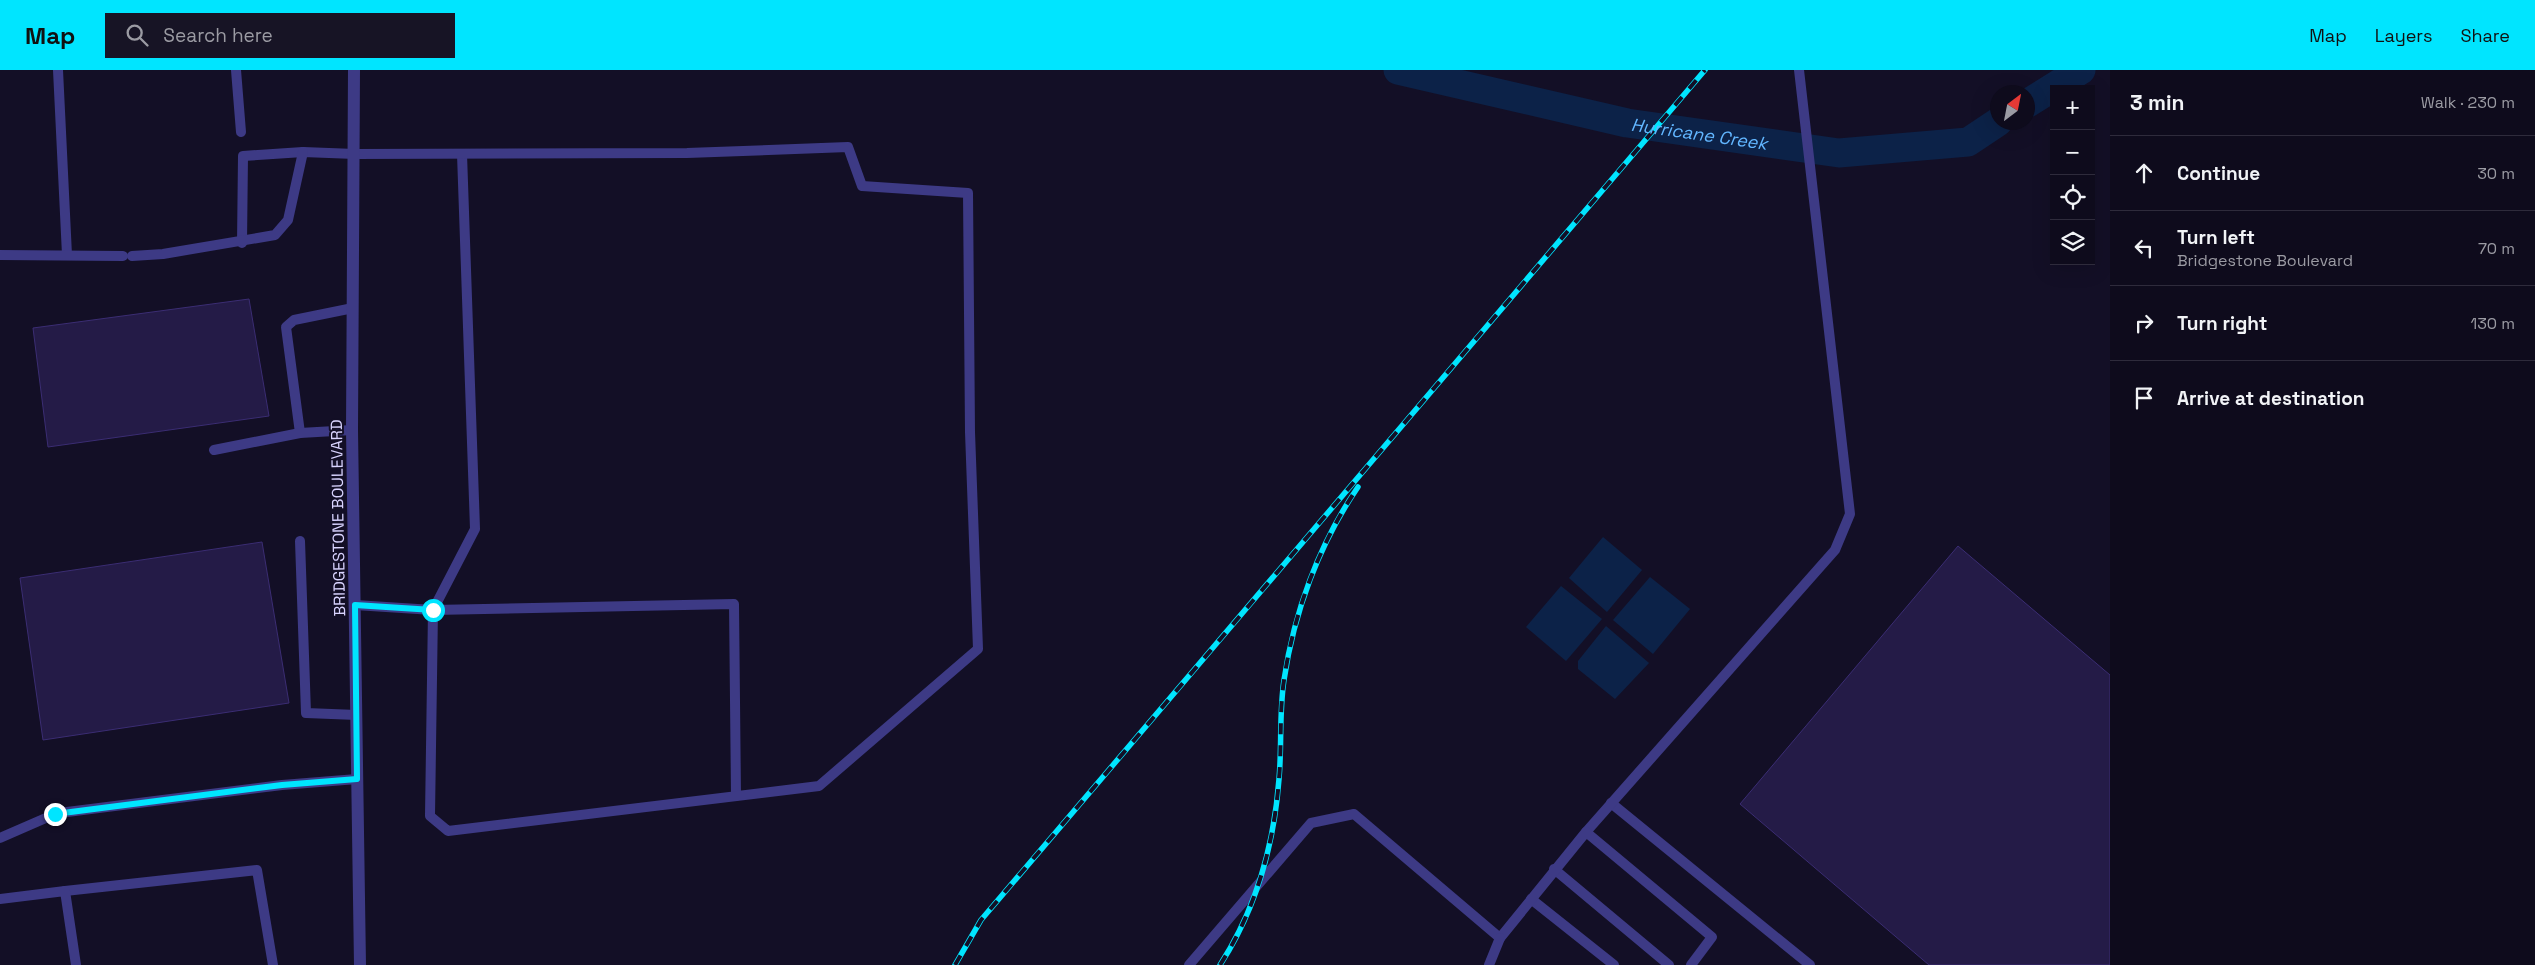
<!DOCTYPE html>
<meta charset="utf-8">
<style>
:root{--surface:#0e0b1c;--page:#171425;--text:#f1f3f6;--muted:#9b9ba3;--line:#2e2b3b;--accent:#00e5ff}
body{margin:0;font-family:"Space Grotesk",sans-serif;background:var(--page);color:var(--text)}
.controls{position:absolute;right:15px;top:15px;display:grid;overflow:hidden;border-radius:0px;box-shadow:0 5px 20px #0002}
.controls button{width:45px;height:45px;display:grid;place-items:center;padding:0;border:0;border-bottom:1px solid var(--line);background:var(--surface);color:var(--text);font:25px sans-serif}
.compass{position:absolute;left:1990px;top:15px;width:45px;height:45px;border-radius:50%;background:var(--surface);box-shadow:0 5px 20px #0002;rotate:32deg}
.stop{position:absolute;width:15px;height:15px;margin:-11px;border:4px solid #00e5ff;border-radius:50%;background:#fff}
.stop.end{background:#00e5ff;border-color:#fff;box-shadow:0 1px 5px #0008}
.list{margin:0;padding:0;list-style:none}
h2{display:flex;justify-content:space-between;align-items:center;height:65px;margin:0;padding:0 20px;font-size:21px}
h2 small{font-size:16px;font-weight:400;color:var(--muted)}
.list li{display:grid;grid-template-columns:32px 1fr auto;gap:15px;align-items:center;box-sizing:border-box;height:75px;padding:0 20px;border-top:1px solid var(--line)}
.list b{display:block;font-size:19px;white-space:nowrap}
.list p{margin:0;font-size:16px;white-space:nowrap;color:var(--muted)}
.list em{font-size:16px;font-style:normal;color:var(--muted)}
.icon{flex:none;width:28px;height:28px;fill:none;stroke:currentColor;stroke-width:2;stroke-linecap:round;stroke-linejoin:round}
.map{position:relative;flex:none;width:2110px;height:895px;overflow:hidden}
header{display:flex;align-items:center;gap:30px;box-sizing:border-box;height:70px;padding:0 25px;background:var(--accent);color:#111}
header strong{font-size:24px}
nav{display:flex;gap:28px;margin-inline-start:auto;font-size:18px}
.search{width:350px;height:45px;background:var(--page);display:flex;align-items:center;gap:12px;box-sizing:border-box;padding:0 18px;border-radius:0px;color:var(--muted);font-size:19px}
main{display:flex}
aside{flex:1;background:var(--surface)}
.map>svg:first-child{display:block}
.water{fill:#0c2248}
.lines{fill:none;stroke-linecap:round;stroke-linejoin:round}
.river{stroke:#0c2248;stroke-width:29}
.building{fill:#241b47;stroke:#3b2d73}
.lane{stroke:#3d3a85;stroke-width:10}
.street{stroke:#3d3a85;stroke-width:12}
.rail-casing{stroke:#00e5ff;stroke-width:5.5}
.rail{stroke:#130f26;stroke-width:4;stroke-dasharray:11;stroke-linecap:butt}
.route{stroke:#00e5ff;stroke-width:6}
.labels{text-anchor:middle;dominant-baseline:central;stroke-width:4;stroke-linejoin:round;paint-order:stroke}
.street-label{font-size:16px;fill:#d9d4ff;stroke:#130f26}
.water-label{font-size:18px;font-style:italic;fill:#62b6ff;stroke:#130f26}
</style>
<header>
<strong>Map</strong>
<div class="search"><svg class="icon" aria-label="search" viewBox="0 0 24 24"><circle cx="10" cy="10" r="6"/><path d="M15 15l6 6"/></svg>Search here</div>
<nav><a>Map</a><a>Layers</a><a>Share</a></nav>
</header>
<main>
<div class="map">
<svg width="2110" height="895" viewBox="0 0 2110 895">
<rect width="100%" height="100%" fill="#130f26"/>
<g class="water">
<polygon points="1603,467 1642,500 1607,542 1569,508"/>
<polygon points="1650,507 1690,539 1653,584 1613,550"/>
<polygon points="1561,516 1602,549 1566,591 1526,557"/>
<polygon points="1606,556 1649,593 1615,629 1578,599 1578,591"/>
</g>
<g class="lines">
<g class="river">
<path id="s1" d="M1398,0L1627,53L1839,83L1968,72L1998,52"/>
<polyline points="2028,33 2081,0"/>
</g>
</g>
<g class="building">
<polygon points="249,229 269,346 48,377 33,258"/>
<polygon points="262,472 289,633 43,670 20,508"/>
<polygon points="1958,476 2110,605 2110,895 1929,895 1740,734"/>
</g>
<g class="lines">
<g class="lane">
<polyline points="58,0 67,185"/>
<polyline points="236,0 241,62"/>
<polyline points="462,84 475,459 433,540 734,534 736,726"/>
<polyline points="242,173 243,86 303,82 355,84 687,83 848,77 862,116 968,123 970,362 978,579 819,716 448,761 430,746 433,540 355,535"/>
<polyline points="0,185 123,186"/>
<polyline points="132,186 163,184 275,165 288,150 303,82"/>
<polyline points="300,363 286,257 294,250 353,238"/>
<polyline points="214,380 300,363 352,360"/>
<polyline points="300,471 306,643 357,645"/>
<polyline points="1611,733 1810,895"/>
<polyline points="1586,762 1835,480 1850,444 1799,0"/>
<polyline points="0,768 55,744 67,742 282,715 357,709"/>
<polyline points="1554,799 1669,895"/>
<polyline points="65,821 257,800 273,895"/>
<polyline points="0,829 65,821 76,895"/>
<polyline points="1531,829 1614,895"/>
<polyline points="1189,895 1311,753 1354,744 1500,868 1586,762 1712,867 1691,895"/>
<polyline points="1489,895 1500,868"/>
</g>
<polyline class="street" points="354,0 352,360 360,895"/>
<g class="rail-casing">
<g id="rail">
<polyline points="955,895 981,850 1705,0"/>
<path d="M1220,895C1256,839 1274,775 1279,709C1282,676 1279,643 1284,610C1294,542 1319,474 1358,417"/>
</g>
</g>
<use href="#rail" class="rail"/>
</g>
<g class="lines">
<polyline class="route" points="55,744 282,715 357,709 355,535 433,540"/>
</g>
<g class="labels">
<g class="street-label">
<text transform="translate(338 448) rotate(-91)">BRIDGESTONE BOULEVARD</text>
</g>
<g class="water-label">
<text stroke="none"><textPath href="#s1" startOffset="308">Hurricane Creek</textPath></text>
</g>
</g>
</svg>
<div class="controls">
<button>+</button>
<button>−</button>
<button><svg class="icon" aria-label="locate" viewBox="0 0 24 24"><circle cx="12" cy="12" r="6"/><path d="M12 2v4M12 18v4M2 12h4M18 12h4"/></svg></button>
<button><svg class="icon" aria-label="layers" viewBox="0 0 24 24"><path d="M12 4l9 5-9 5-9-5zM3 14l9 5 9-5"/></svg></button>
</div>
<svg class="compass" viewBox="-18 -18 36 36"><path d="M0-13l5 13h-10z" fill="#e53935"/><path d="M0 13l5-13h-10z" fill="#9b9ba3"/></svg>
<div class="stop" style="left:433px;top:540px"></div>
<div class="stop end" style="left:55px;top:744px"></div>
</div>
<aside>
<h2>3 min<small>Walk · 230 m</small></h2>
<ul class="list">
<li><svg class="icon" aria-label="ahead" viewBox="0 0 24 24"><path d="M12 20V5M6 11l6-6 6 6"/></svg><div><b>Continue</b></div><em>30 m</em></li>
<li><svg class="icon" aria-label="left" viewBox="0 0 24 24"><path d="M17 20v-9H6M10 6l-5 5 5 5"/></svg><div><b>Turn left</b><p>Bridgestone Boulevard</p></div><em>70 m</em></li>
<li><svg class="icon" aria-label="right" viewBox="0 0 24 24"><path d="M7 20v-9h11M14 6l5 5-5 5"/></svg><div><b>Turn right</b></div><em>130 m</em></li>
<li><svg class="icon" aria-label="arrive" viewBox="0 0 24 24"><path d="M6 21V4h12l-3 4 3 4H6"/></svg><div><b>Arrive at destination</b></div></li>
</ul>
</aside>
</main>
